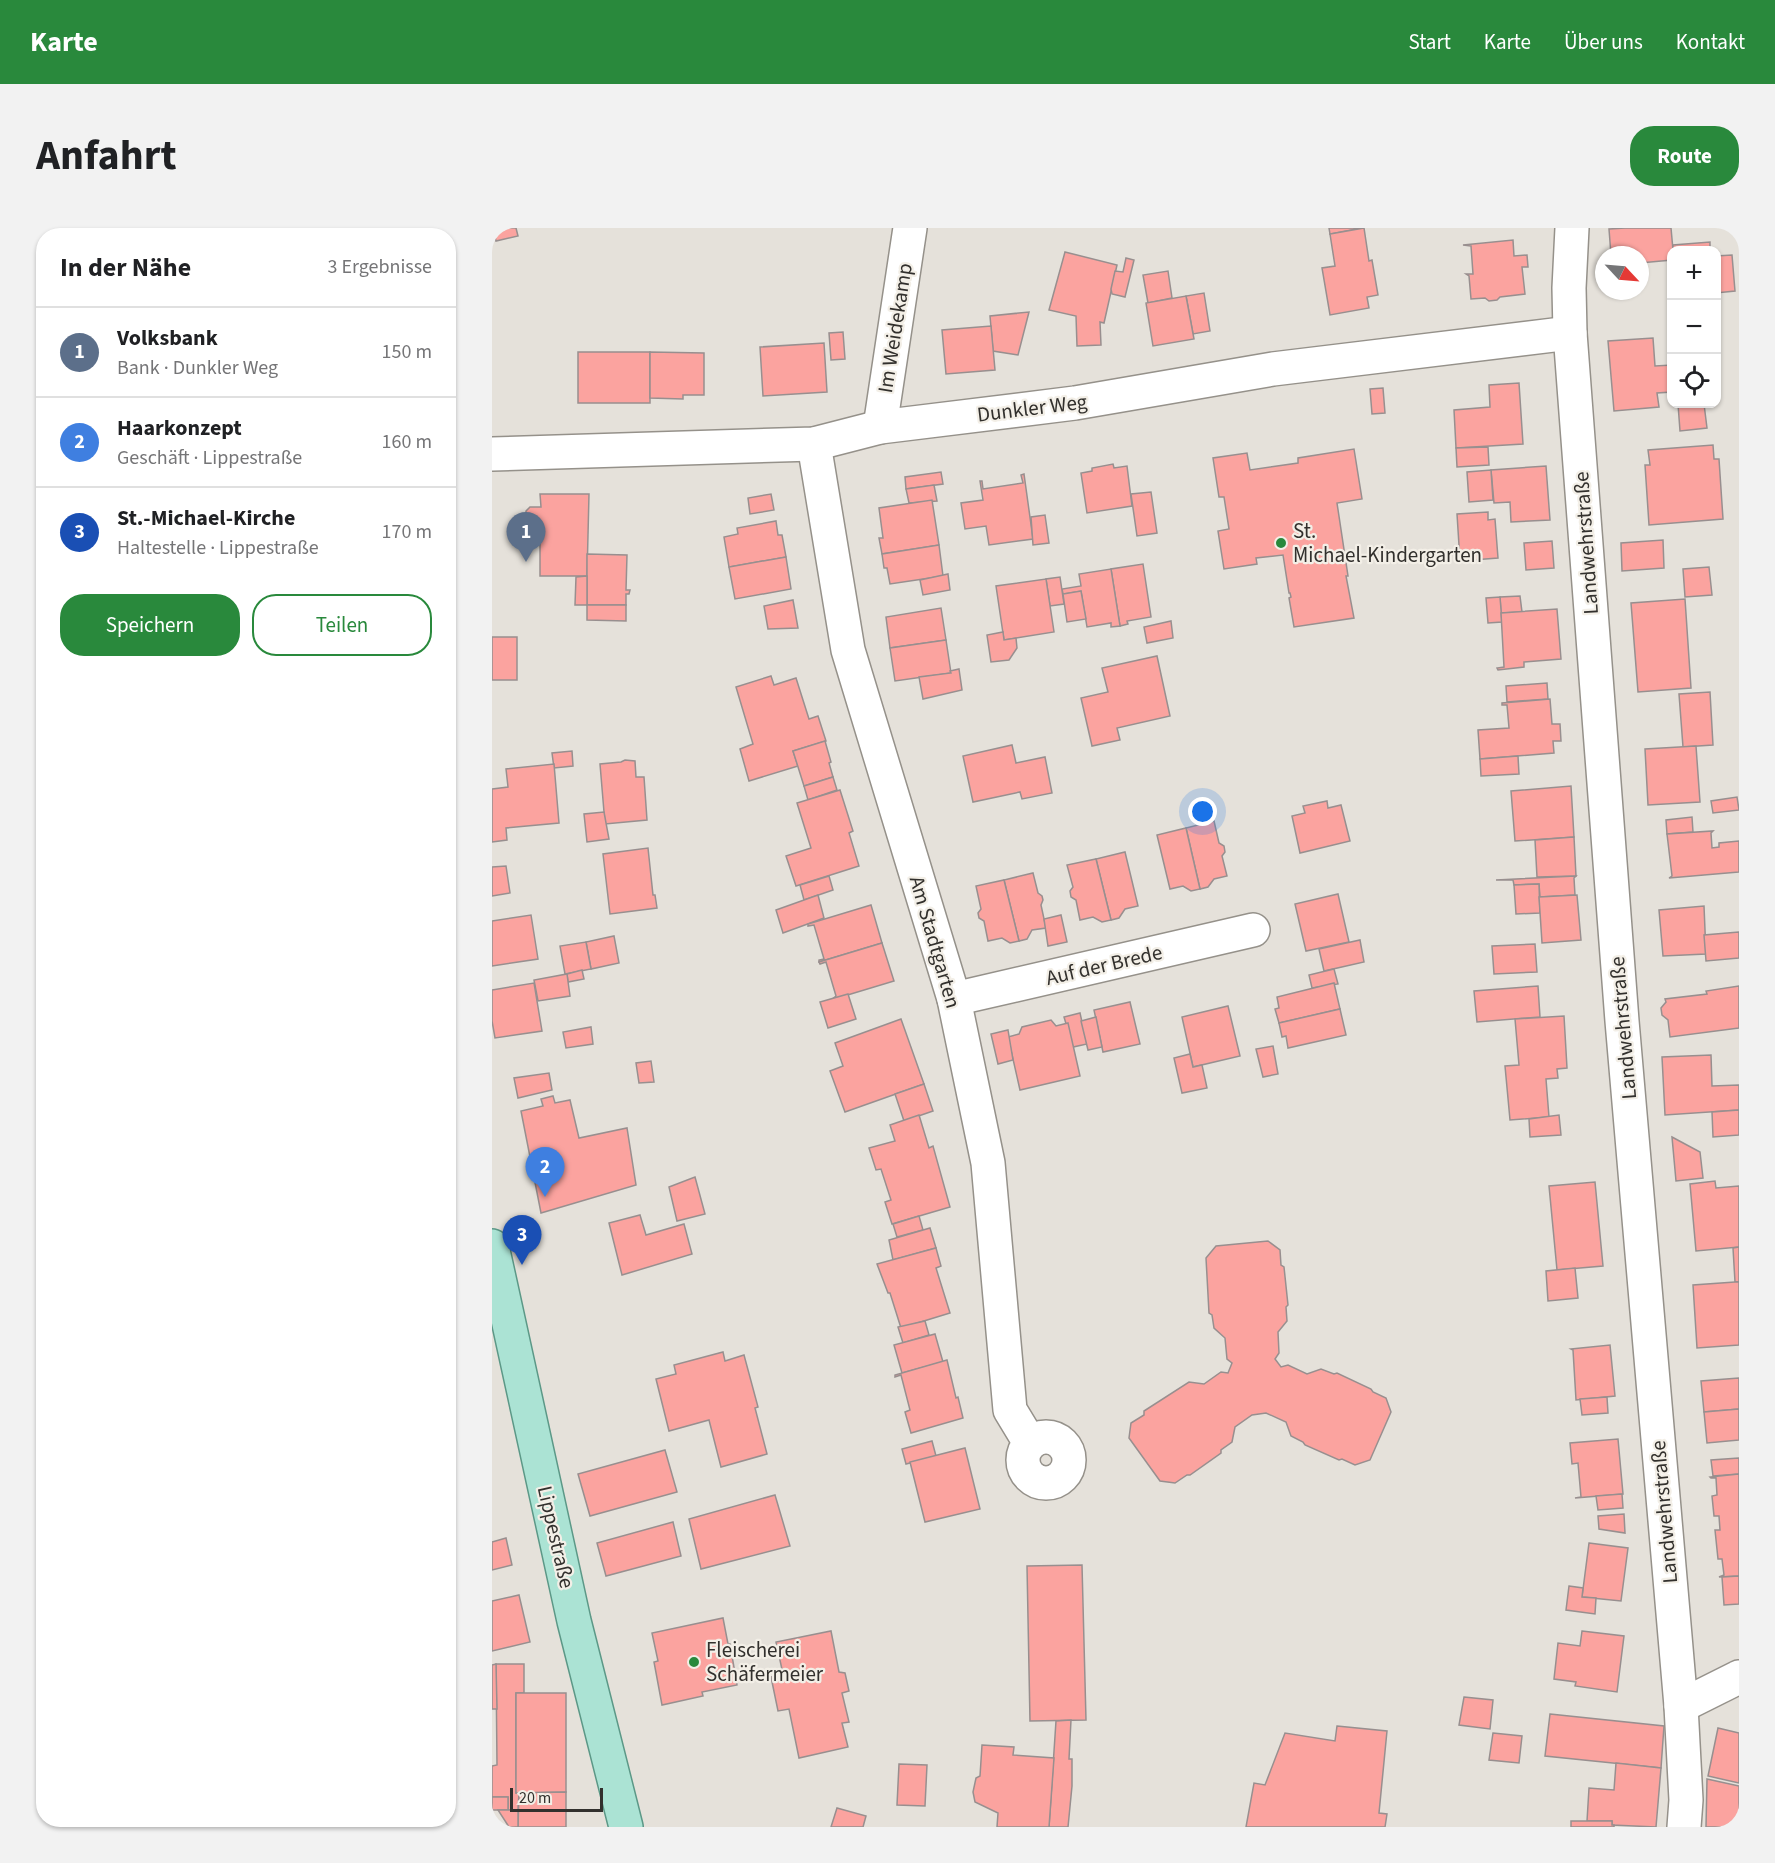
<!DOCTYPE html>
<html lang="de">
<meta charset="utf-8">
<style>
:root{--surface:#fff;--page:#f2f2f2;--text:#202124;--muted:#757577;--line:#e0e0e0;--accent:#29893c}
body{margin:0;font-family:"Source Sans 3",sans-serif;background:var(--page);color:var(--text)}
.controls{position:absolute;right:18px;top:18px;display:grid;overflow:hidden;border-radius:12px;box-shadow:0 2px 4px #0004}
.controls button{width:54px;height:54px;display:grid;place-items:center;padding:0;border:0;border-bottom:2px solid var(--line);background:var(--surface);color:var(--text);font:30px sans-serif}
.compass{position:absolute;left:1103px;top:18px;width:54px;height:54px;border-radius:50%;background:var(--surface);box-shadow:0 2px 4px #0004;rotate:116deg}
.scale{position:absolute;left:18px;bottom:15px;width:93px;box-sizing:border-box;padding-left:6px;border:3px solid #32302d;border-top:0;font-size:16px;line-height:21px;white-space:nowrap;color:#32302d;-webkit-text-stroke:4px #f3efe7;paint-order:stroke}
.you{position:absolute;left:711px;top:584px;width:21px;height:21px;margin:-15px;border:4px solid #fff;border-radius:50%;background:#1a73e8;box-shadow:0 0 0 9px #1a73e833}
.badge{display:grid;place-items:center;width:39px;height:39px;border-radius:50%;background:var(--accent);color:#fff;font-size:20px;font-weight:700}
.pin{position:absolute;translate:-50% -50px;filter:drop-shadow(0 2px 3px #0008)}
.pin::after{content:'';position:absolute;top:32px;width:21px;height:18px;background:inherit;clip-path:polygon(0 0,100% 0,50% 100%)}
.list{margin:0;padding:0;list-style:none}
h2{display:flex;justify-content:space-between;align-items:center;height:78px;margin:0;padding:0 24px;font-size:26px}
h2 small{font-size:20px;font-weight:400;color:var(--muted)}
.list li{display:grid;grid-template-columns:39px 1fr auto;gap:18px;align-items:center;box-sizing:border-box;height:90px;padding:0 24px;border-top:2px solid var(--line)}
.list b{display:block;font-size:22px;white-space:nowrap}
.list p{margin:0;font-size:20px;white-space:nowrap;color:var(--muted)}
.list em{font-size:20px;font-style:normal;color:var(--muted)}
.actions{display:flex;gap:12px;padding:18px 24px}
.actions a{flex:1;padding:14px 0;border:2px solid var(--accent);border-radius:24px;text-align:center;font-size:21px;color:var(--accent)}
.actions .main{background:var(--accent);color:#fff}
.icon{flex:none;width:33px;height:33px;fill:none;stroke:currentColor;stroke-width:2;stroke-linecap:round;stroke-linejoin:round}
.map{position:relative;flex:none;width:1247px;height:1599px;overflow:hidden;border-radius:24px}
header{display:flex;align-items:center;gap:36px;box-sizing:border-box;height:84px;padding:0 30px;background:var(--accent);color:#fff}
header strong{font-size:28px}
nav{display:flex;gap:33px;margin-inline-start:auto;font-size:21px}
.intro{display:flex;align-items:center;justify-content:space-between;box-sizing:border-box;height:144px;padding:0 36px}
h1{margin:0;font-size:42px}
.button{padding:15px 27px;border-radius:24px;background:var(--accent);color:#fff;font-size:21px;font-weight:700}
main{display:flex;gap:36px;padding:0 36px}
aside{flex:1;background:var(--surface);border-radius:24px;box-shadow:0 2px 4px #0004}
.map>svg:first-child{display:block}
.building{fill:#fba39f;stroke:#988f8f;stroke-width:1.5}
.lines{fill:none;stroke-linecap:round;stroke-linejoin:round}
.minor-casing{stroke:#95918a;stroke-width:36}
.major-casing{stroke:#5c9887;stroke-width:36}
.minor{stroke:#fff;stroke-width:33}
.major{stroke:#abe3d4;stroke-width:33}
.poi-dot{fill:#29893c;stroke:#f3efe7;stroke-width:2}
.labels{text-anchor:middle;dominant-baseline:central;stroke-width:4.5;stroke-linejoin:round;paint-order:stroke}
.street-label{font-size:21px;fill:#32302d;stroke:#f3efe7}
.poi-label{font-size:21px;fill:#32302d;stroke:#f3efe7;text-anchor:start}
</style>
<header>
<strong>Karte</strong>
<nav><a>Start</a><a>Karte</a><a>Über uns</a><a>Kontakt</a></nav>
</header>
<div class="intro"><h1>Anfahrt</h1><a class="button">Route</a></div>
<main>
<aside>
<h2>In der Nähe<small>3 Ergebnisse</small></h2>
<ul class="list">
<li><span class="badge" style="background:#5c6f8a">1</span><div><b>Volksbank</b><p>Bank · Dunkler Weg</p></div><em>150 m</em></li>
<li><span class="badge" style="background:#3f7fe0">2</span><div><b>Haarkonzept</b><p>Geschäft · Lippestraße</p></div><em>160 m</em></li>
<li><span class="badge" style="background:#1a4fb4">3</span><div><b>St.-Michael-Kirche</b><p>Haltestelle · Lippestraße</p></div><em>170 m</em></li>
</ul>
<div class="actions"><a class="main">Speichern</a><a>Teilen</a></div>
</aside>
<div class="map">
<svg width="1247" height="1599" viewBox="0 0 1247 1599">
<rect width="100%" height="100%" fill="#e5e1da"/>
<g class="building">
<polygon points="1,0 24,0 26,8 4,13"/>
<polygon points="837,0 870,0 838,6"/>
<polygon points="872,0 877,33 880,32 886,67 875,69 877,80 838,87 830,40 843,38 838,6"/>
<polygon points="1133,0 1179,0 1181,22 1180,22 1180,32 1148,35 1148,27 1119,27 1117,1"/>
<polygon points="1021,12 1022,28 1035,27 1036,39 1030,39 1033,66 1008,69 1005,72 997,73 993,70 979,71 977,48 974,46 981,46 979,18 971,17"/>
<polygon points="1218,14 1218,22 1181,22 1181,17"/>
<polygon points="573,24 625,37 612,95 608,94 609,117 585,118 584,88 557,82"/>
<polygon points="1240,27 1243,63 1224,65 1224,28"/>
<polygon points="634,30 642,32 633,69 620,66 619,61 623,43 631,44"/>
<polygon points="676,43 680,70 656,75 651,47"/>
<polygon points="712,65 718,103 701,106 694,68"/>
<polygon points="694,68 702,111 661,118 654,75"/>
<polygon points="537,84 526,127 501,123 498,88"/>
<polygon points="499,98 503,142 454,146 450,102"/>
<polygon points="351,104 353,131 339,132 337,105"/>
<polygon points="1161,110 1163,138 1180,137 1180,164 1165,165 1167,179 1122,183 1116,113"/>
<polygon points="332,115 335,164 271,168 268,119"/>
<rect x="86" y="124" width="72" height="51"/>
<polygon points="158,124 212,125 212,167 191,167 191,171 158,170"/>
<polygon points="1027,155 1031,216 964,220 962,182 998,179 997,157"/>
<polygon points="891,160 893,185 880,186 878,161"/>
<polygon points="1186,176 1212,176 1215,200 1188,203"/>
<polygon points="1221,217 1222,231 1227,231 1231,291 1157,297 1153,237 1158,237 1156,222"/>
<polygon points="996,219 997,237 965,239 964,220"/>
<polygon points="862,221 870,271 845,275 856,348 854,348 862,390 802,399 797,370 799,369 798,365 797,365 791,327 764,330 765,336 732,341 726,303 737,301 732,269 727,269 721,230 755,225 758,242 806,235 806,230"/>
<polygon points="621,236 622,240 635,238 640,278 595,285 589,245 600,243 600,240"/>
<polygon points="1054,238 1058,292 1019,294 1018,274 1002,275 999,242"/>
<polygon points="999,242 1001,272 977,274 975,244"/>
<polygon points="449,244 451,256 414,261 413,249"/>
<polygon points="532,246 541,311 497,317 494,298 473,301 469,275 491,272 488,253 490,253 491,261 531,255 529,247"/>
<polygon points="442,257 445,273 417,275 414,261"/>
<polygon points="659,264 665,305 645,308 639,266"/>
<polygon points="48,266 97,266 95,348 48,348 48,307 38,307 34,303 34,283 38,279 49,279"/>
<polygon points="279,266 282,282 258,286 256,270"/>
<polygon points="440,272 447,317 390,326 387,310 391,310 387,280"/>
<polygon points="996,284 996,292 1003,291 1006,330 968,333 965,286"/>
<polygon points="553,287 557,315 541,317 539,289"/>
<polygon points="284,293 286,307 290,307 294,329 237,339 232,309 246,306 245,300"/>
<polygon points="1171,312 1172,340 1130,343 1129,315"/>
<polygon points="1060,313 1062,340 1034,342 1032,315"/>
<polygon points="447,317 451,348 398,356 395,340 392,340 390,326"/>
<polygon points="95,326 135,327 134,362 138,362 137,366 134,366 134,377 95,377"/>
<polygon points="294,329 299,361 243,371 237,339"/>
<polygon points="651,336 659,389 635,393 636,396 628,398 619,341"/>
<polygon points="1217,339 1220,367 1193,369 1191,341"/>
<polygon points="619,341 628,398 619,399 619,395 595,399 589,363 571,366 570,361 589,358 587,346"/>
<polygon points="456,346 458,362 431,367 428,352"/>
<polygon points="95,348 95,377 83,377 84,349"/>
<polygon points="568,349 572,376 558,378 554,351"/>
<polygon points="554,351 562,404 512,412 504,358"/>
<polygon points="589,363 594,391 575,394 571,366"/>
<polygon points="1028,368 1030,384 1009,385 1008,369"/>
<polygon points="1008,369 1010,394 996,395 994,370"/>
<polygon points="1193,371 1199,460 1146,464 1139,375"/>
<polygon points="301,372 306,400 276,401 272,378"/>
<polygon points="95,377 134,377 134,393 95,392"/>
<polygon points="449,380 454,412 398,420 394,389"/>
<polygon points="1065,381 1069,431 1032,434 1032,439 1006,442 1005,440 1012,439 1009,385"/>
<polygon points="679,393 681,410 655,415 652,399"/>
<polygon points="511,404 512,412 524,410 525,420 517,432 499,434 495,407"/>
<rect x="0" y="409" width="25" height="43"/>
<polygon points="454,412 459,445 403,453 398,420"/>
<polygon points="665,428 678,488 625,500 628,512 600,518 589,470 616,464 610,440"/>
<polygon points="467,441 470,462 431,471 427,449 459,445 458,443"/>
<polygon points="279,448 282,457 304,450 317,491 326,488 334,513 301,523 306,538 257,553 248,521 261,516 244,459"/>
<polygon points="1055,455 1056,471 1015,474 1014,458"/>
<polygon points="1218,464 1221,517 1191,519 1187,466"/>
<polygon points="1058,471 1060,496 1068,496 1069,513 1061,513 1062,525 988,531 986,502 1017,500 1015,477 1010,477 1010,475"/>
<polygon points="333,513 339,534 337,535 341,549 312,558 301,523"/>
<polygon points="520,517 524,535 553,529 560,565 530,571 528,564 481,574 471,528"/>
<polygon points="1204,518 1208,574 1156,577 1153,521"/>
<polygon points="80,523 81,538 62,540 60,525"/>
<polygon points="1026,528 1027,546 989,548 988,531"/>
<polygon points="133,532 143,533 144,549 152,549 155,592 113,596 108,536 129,534"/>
<polygon points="62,536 67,595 14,600 15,612 0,614 0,561 16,559 14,541"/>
<polygon points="341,549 345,562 316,572 312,558"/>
<polygon points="1079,558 1082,609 1023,613 1019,563"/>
<polygon points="348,562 361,603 357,605 367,638 304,658 294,628 319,620 305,575"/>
<polygon points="1245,569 1247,582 1221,585 1219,573"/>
<polygon points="835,573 836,580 849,577 858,613 808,625 800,588 813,585 811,578"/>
<polygon points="112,584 117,611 95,614 92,586"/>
<polygon points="1200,589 1201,604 1175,606 1174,592"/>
<polygon points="722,593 727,615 732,618 733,624 730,628 735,648 722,651 716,659 708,661 694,600"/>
<polygon points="694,600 708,661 699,663 691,658 678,661 665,607"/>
<polygon points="1221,603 1219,605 1220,620 1227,619 1227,615 1247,613 1247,644 1177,650 1180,648 1175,606"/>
<polygon points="1082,609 1084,648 1045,649 1043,612"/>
<polygon points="156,620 161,667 163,667 165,680 118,686 111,626"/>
<polygon points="633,624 646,678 633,681 627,690 619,692 604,631"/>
<polygon points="604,631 619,692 610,694 601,689 588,692 584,672 579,669 578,663 581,659 575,637"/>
<polygon points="14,638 18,665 0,668 0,639"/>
<polygon points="541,645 546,665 550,668 551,672 549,677 554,700 540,702 535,711 527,713 512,652"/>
<polygon points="337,648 341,662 312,672 308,657"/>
<polygon points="1084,648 1082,650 1083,667 1048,669 1047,656 1022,657 1021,652 1004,652"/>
<polygon points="512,652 527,713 518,715 510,710 496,713 492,693 487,690 486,685 489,681 484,658"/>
<polygon points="1047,656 1048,685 1024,686 1022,657"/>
<polygon points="846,666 857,714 814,723 803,676"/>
<polygon points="326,667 332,690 291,705 284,682"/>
<polygon points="1085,667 1089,712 1050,715 1047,669"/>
<polygon points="379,677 390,715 327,734 327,732 332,731 322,697 316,698 316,696"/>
<polygon points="1212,678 1214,726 1171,728 1167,682"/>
<polygon points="39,687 46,731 0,738 0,693"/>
<polygon points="569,687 575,714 556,718 552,691"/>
<polygon points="1247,704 1247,730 1214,733 1212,707"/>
<polygon points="122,708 127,735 99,741 94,714"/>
<polygon points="868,712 872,734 832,743 827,721"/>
<polygon points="94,714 99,741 73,746 68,718"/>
<polygon points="390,715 402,753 339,772 344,768 334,734 328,736 327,734"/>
<polygon points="1043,716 1045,744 1002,746 1000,718"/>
<polygon points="842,741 846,756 820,760 817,747"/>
<polygon points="90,742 92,751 76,754 75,746"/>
<polygon points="75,746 78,768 46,773 42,752"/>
<polygon points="42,755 50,803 3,810 0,793 0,762"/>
<polygon points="842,755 848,781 787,795 783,781 787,780 785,769"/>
<polygon points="1046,758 1048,789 985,794 982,763"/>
<polygon points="1247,758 1247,800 1178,809 1176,792 1170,787 1169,780 1174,774 1173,771 1215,766 1214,763"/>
<polygon points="356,766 364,791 336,800 328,774"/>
<polygon points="638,774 648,816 611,824 602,782"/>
<polygon points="736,778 748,828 701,839 690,789"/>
<polygon points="848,781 854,807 796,820 794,808 790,809 787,795"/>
<polygon points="588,785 595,816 581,819 572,789"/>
<polygon points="1072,788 1075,840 1065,841 1066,850 1054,851 1057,889 1018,892 1013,838 1027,837 1023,791"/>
<polygon points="604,789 610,819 596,822 589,793"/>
<polygon points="409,791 432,856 353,884 338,843 351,838 343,815"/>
<polygon points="559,792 564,798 576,795 588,848 528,862 516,809 527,806 530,799"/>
<polygon points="99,799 101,816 74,820 71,804"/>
<polygon points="516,802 521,832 506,836 499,806"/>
<polygon points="781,818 786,846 771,849 764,821"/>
<polygon points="698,826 701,839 710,837 715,860 690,865 682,830"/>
<polygon points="1219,827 1220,858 1247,857 1247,882 1173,887 1170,829"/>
<polygon points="159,833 162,854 147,855 144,835"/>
<polygon points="57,845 60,862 26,870 22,850"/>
<polygon points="432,856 441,883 412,893 403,866"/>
<polygon points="61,868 63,875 78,872 87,910 135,900 144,957 49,985 29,883 51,878 49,871"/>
<polygon points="1247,882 1247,907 1221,909 1220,884"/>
<polygon points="427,887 437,920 441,918 458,979 400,996 393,974 399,972 389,941 384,942 377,920 403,913 398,897"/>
<polygon points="1067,887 1069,907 1038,909 1037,891"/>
<polygon points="1180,909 1208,924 1211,950 1184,953"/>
<polygon points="203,949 213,986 185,993 177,959"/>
<polygon points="1223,953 1224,960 1247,958 1247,1019 1204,1023 1198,956"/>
<polygon points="1103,954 1111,1038 1065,1042 1057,958"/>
<polygon points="148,987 154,1007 192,996 200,1026 130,1047 117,995"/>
<polygon points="427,988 431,1002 405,1009 401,996"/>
<polygon points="438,1000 444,1020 401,1032 397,1012"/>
<polygon points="776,1013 788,1022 789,1037 792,1039 796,1077 794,1079 795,1093 786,1104 787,1125 783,1131 789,1139 796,1137 815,1146 829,1141 842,1146 845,1145 879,1161 881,1164 894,1170 899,1184 878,1232 863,1237 850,1231 847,1232 813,1217 811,1214 799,1208 794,1194 774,1185 760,1187 743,1199 740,1214 729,1222 729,1225 698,1247 695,1247 683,1255 668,1253 637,1210 639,1195 652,1187 652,1183 697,1154 712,1156 729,1144 736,1145 740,1135 735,1131 733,1110 722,1100 720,1087 717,1085 714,1030 724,1018"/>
<polygon points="1247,1019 1247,1054 1243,1054 1241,1020"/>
<polygon points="444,1020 449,1038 444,1040 458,1085 409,1100 398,1065 396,1065 385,1036"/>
<polygon points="1083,1040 1086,1070 1056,1073 1054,1043"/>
<polygon points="1243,1054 1247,1054 1247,1117 1205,1120 1201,1057"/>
<polygon points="433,1093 437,1107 411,1115 406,1099"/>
<polygon points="443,1106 451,1134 410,1145 402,1117"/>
<polygon points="1118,1117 1123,1168 1084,1172 1081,1122 1079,1121"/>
<polygon points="231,1124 233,1133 252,1127 266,1179 263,1180 275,1226 229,1239 217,1192 177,1203 164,1151 184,1146 182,1137"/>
<polygon points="455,1132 464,1170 466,1169 471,1190 419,1205 413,1184 418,1182 409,1147 403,1149 403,1147"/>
<polygon points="1247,1150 1247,1181 1212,1184 1209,1153"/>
<polygon points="1115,1169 1116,1185 1090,1187 1088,1171"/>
<polygon points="1247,1181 1247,1212 1215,1215 1212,1184"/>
<polygon points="1126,1211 1131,1266 1083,1270 1089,1269 1086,1235 1080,1236 1078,1215"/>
<polygon points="440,1213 444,1228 414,1236 410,1221"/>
<polygon points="473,1220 488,1281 433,1294 418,1234"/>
<polygon points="173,1222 185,1264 98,1288 86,1246"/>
<polygon points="1247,1230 1247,1246 1221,1248 1219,1232"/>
<polygon points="1247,1246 1247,1348 1227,1349 1232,1347 1230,1331 1226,1331 1223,1302 1228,1302 1227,1288 1222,1288 1220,1268 1225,1267 1224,1250 1219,1250 1218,1249"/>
<polygon points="1130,1266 1131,1280 1106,1282 1104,1268"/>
<polygon points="283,1267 298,1318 209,1341 197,1291"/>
<polygon points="1132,1286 1133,1305 1107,1301 1106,1288"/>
<polygon points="181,1294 189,1328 114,1348 105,1315"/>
<polygon points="14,1310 20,1337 0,1342 0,1314"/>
<polygon points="1097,1315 1136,1320 1129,1373 1090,1369"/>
<polygon points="590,1337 594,1492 538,1493 535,1338"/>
<polygon points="1247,1348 1247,1376 1232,1377 1230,1349"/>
<polygon points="1077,1358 1091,1360 1090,1369 1104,1370 1103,1386 1074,1382"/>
<polygon points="27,1367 38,1414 0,1423 0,1373"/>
<polygon points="231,1390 236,1416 238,1416 245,1457 210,1464 211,1468 170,1477 162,1434 166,1433 160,1405"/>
<polygon points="339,1403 347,1444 353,1445 357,1463 350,1465 357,1494 350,1495 356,1519 307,1530 297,1481 286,1483 279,1449 291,1446 284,1414"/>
<polygon points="1090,1403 1132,1408 1125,1464 1083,1458 1084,1454 1062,1451 1066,1415 1088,1418"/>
<polygon points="4,1436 32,1436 32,1465 24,1465 24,1565 27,1565 26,1582 16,1582 16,1569 0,1569 0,1538 5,1537"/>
<polygon points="4,1436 5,1481 0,1481 0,1437"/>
<polygon points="24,1465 74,1465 74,1564 24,1565"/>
<polygon points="972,1469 1001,1472 998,1501 967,1497"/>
<polygon points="1058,1486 1172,1498 1169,1540 1053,1528"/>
<polygon points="579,1492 577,1531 580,1531 580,1558 576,1599 557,1599 564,1493"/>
<polygon points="845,1498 895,1503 887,1585 895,1586 893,1599 754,1599 762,1555 773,1557 793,1505 843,1513"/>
<polygon points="1226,1500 1247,1505 1247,1555 1216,1548"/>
<polygon points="1001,1505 1030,1508 1027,1535 997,1532"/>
<polygon points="490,1517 522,1519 521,1527 562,1530 557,1599 505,1599 506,1585 483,1574 481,1564 484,1550 488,1548"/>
<polygon points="1124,1535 1169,1540 1164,1599 1120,1597 1120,1593 1095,1593 1097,1560 1122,1562"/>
<polygon points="407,1536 435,1537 433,1578 405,1577"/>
<polygon points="1215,1551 1247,1558 1247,1599 1214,1599"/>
<polygon points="74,1564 74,1599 26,1599 27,1565"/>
<rect x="0" y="1569" width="16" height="13"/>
<polygon points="345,1580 374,1588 371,1599 339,1599"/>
<polygon points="6,1582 26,1582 26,1599 17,1599"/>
<polygon points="1079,1593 1120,1593 1120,1597 1122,1597 1122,1599 1079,1599"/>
</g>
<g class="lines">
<g class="minor-casing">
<g id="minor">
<polyline points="1080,0 1077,60 1078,105 1130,793 1189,1478 1194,1572 1192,1599"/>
<polyline points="388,199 418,0"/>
<polyline points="322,216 356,422 462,771 496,935 518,1182 538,1215"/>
<polyline points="0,226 322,216 388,199 583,175 781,141 1078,105"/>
<polyline points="462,771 761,702"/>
<circle cx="554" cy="1232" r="23"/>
<polyline points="1189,1478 1247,1449"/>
</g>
</g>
<g class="major-casing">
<polyline id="major" points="0,1018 82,1393 134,1599"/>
</g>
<use href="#minor" class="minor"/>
<use href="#major" class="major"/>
</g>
<g class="poi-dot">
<circle cx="789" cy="315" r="6"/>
<circle cx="202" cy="1434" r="6"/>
</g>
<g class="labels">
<g class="street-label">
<text transform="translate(403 100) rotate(-81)">Im Weidekamp</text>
<text transform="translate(540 180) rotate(-7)">Dunkler Weg</text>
<text transform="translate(1094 315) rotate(-94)">Landwehrstraße</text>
<text transform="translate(443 714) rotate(74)">Am Stadtgarten</text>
<text transform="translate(612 737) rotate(-13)">Auf der Brede</text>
<text transform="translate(1131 800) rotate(-95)">Landwehrstraße</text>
<text transform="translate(1172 1284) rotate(-95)">Landwehrstraße</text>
<text transform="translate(64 1309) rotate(77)">Lippestraße</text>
</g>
<g class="poi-label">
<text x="801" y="303">St.<tspan x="801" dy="24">Michael-Kindergarten</tspan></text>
<text x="214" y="1422">Fleischerei<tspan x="214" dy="24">Schäfermeier</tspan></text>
</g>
</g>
</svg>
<div class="controls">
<button>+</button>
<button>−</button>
<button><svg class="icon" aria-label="locate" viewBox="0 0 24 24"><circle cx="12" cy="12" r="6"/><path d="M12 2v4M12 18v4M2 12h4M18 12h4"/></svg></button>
</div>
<svg class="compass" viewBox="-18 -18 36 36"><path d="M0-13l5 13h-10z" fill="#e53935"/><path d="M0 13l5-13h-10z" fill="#757577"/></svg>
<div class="scale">20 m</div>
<div class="you"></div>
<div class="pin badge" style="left:34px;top:334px;background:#5c6f8a">1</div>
<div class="pin badge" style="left:53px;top:969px;background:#3f7fe0">2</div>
<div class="pin badge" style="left:30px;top:1037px;background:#1a4fb4">3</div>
</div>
</main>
